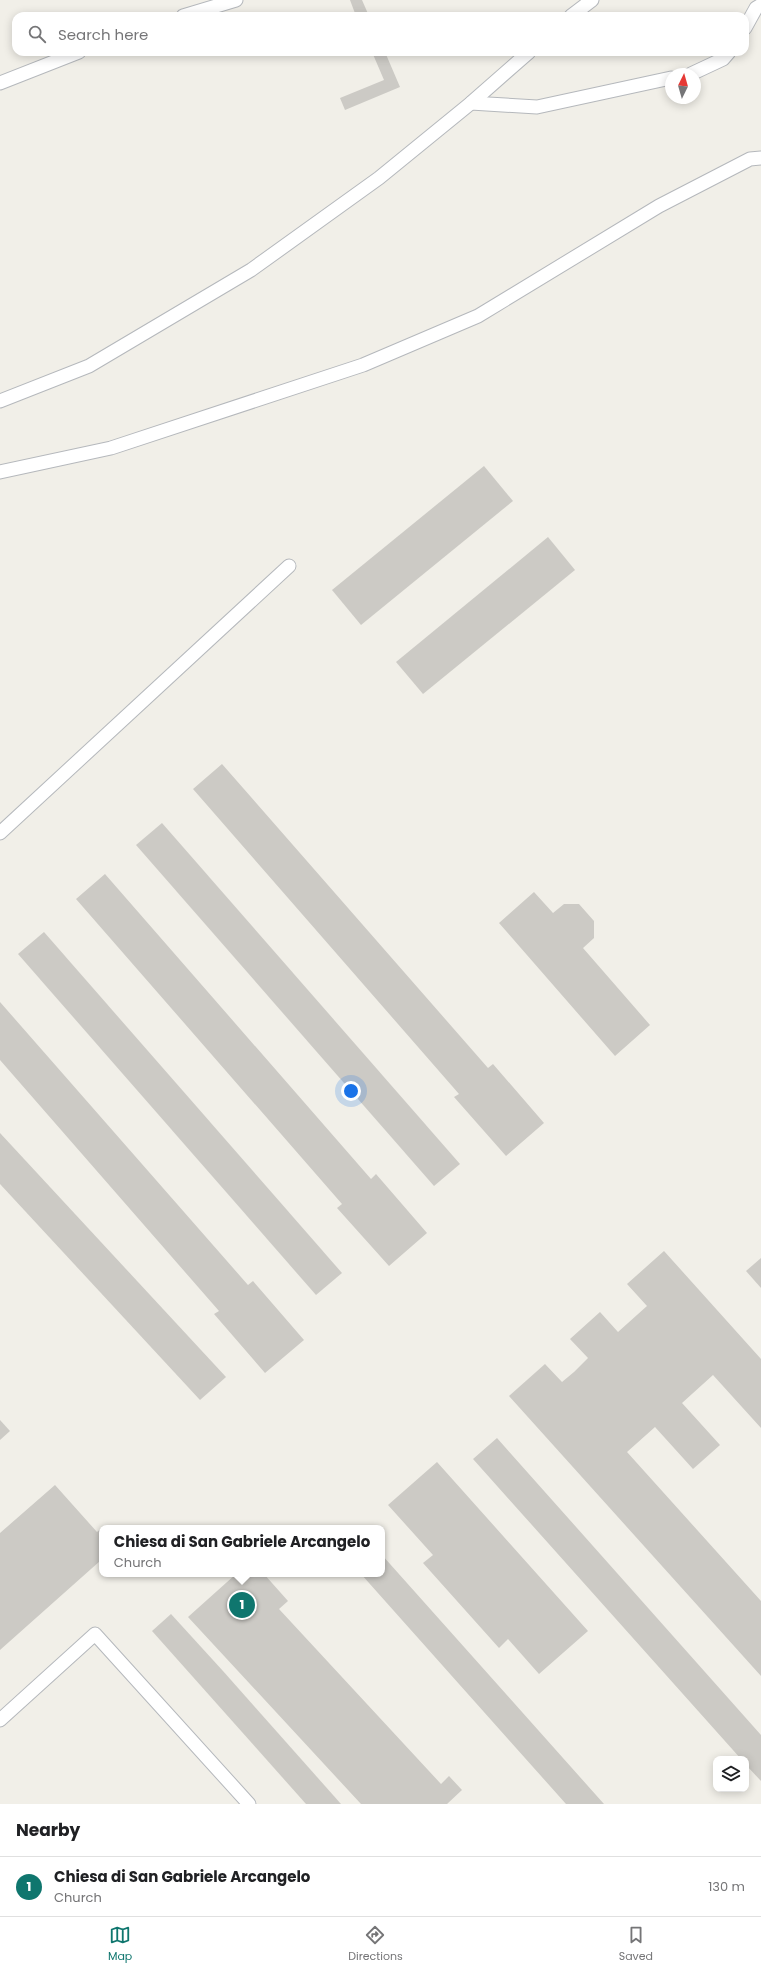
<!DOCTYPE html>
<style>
:root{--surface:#fff;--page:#f6f6f6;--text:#202124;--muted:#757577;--line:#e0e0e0;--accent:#0f766e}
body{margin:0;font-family:Poppins,sans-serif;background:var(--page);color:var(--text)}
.controls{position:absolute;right:12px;bottom:12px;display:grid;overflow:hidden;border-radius:8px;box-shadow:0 2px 10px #0003}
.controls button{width:36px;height:36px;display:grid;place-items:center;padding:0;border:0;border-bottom:1px solid var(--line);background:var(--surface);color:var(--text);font:20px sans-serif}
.compass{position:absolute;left:665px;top:68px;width:36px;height:36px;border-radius:50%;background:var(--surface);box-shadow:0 2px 10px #0003;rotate:5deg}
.you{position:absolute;left:351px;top:1091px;width:14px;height:14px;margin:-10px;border:3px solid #fff;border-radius:50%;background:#1a73e8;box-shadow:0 0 0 6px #1a73e833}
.badge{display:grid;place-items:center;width:26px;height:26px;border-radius:50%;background:var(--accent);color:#fff;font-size:13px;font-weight:700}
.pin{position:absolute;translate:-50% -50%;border:2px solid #fff;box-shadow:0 1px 4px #0006}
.popup{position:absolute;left:99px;top:1525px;width:286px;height:52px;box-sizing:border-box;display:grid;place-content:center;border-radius:8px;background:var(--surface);filter:drop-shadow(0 1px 3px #0005);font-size:13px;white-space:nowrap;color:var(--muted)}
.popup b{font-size:15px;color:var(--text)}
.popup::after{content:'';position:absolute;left:50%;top:100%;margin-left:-8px;border:8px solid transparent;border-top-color:var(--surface)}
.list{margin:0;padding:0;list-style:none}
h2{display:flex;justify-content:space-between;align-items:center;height:52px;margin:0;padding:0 16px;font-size:17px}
h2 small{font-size:13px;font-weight:400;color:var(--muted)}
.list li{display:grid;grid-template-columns:26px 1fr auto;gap:12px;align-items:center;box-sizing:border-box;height:60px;padding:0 16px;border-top:1px solid var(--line)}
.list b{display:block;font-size:15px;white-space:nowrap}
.list p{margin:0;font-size:13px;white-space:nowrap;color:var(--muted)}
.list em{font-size:13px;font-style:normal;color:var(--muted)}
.icon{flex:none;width:22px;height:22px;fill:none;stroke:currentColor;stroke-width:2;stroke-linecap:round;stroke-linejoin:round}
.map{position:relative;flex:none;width:761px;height:1804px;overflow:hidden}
.search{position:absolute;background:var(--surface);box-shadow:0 2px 10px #0003;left:12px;right:12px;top:12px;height:44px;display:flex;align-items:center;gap:10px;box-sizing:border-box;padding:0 14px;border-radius:12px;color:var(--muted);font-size:15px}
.sheet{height:112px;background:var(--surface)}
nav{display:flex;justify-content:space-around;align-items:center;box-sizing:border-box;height:56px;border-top:1px solid var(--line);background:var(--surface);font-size:11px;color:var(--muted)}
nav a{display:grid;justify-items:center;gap:2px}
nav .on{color:var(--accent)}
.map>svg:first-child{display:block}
.building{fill:#cccac5}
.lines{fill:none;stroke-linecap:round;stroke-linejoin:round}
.service-casing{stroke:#b5b8bc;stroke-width:15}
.service{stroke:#fff;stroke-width:13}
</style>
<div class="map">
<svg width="761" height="1804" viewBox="0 0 761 1804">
<rect width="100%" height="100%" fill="#f1efe8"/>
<g class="building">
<polygon points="350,0 362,0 369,16 356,16"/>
<polygon points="372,52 385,52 400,87 345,110 340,98 384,80"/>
<polygon points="484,466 513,501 361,625 332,590"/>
<polygon points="548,537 575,570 423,694 396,662"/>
<polygon points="222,764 488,1068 493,1064 544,1123 506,1156 454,1097 459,1094 193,789"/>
<polygon points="162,823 460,1164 434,1186 136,845"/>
<polygon points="105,874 371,1179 376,1174 427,1233 389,1266 337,1208 342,1204 76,899"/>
<polygon points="534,892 553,913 564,904 579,904 594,921 594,938 583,948 650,1025 615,1056 499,923"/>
<polygon points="44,932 342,1273 316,1295 18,954"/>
<polygon points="0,1002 248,1285 253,1281 304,1340 265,1373 214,1314 219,1311 0,1060"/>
<polygon points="0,1133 226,1377 200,1400 0,1184"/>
<polygon points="664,1251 761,1359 761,1428 713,1375 682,1403 720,1445 693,1469 655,1427 627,1452 761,1601 761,1676 509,1396 545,1364 562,1382 574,1372 588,1358 570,1339 600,1312 618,1332 647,1306 627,1284"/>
<polygon points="761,1258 761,1288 746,1271"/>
<polygon points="0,1420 10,1431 0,1440"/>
<polygon points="497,1438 761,1735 761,1781 746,1765 746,1759 741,1759 473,1459"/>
<polygon points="437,1462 588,1631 539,1674 508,1639 499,1648 423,1563 433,1555 388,1505"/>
<polygon points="55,1485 97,1532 102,1528 102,1563 100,1561 0,1650 0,1533"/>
<polygon points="382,1555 604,1804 566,1804 361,1574 382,1574"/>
<polygon points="236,1574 264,1574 288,1601 279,1609 441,1784 449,1776 462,1790 447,1804 361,1804 188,1617"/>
<polygon points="171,1614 223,1671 341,1804 306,1804 152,1631"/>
</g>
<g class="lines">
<g class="service-casing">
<g id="service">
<polyline points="183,16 236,0"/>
<polyline points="571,16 592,0"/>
<polyline points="745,28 756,8 761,5"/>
<polyline points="691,74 723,59 729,52"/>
<polyline points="0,83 79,52"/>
<polyline points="471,103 537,107 671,78"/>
<polyline points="0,401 89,366 251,270 379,178 471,103 529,52"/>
<polyline points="0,472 111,448 363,365 478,316 659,206 750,159 761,158"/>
<polyline points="0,833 289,566"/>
<polyline points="0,1720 95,1634 249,1804"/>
</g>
</g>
<use href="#service" class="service"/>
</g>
</svg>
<div class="controls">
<button><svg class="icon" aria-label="layers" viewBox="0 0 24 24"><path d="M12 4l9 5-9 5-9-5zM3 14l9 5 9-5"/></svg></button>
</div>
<svg class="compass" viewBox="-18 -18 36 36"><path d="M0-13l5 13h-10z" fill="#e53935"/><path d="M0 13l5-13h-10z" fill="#757577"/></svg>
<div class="you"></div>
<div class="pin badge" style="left:242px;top:1605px">1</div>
<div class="popup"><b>Chiesa di San Gabriele Arcangelo</b>Church</div>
<div class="search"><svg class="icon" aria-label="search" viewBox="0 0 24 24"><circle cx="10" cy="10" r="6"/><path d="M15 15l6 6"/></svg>Search here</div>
</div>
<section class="sheet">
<h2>Nearby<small></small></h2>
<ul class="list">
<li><span class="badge">1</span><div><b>Chiesa di San Gabriele Arcangelo</b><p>Church</p></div><em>130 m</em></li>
</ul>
</section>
<nav>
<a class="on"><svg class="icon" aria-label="map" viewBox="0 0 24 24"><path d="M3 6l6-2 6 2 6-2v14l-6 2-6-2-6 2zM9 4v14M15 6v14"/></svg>Map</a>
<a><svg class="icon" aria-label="directions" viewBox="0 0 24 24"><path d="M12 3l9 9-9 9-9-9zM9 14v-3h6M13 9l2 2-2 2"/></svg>Directions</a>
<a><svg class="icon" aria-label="saved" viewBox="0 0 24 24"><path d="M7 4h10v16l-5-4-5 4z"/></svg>Saved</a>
</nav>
